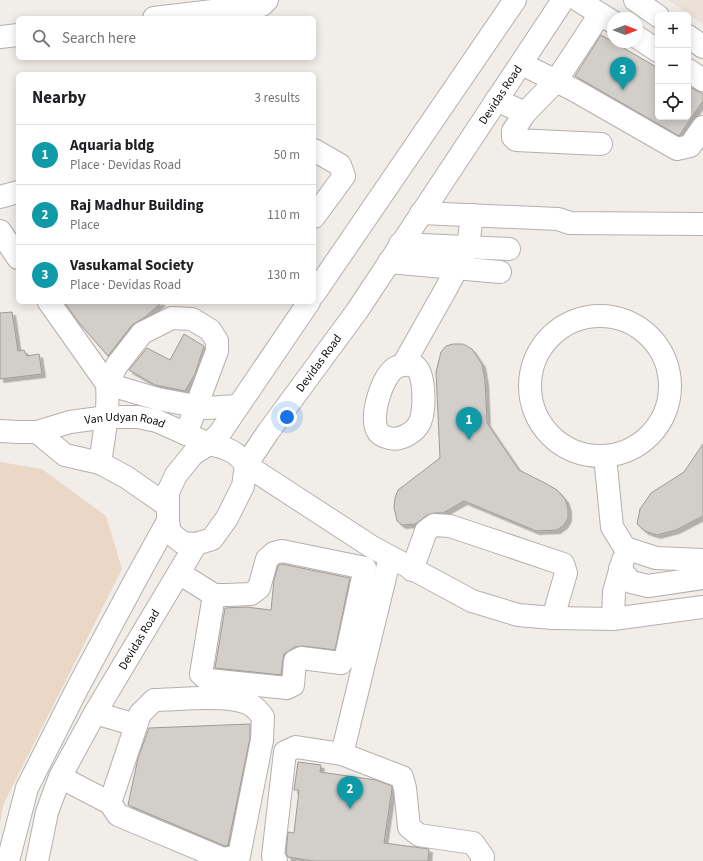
<!DOCTYPE html>
<meta charset="utf-8">
<style>
:root{--surface:#fff;--page:#f2f2f2;--text:#202124;--muted:#757577;--line:#e0e0e0;--accent:#111827}
body{margin:0;font-family:"Source Sans 3",sans-serif;background:var(--page);color:var(--text)}
.controls{position:absolute;right:12px;top:12px;display:grid;overflow:hidden;border-radius:6px;box-shadow:0 2px 10px #0003}
.controls button{width:36px;height:36px;display:grid;place-items:center;padding:0;border:0;border-bottom:1px solid var(--line);background:var(--surface);color:var(--text);font:20px sans-serif}
.compass{position:absolute;left:607px;top:12px;width:36px;height:36px;border-radius:50%;background:var(--surface);box-shadow:0 2px 10px #0003;rotate:90deg}
.you{position:absolute;left:287px;top:417px;width:14px;height:14px;margin:-10px;border:3px solid #fff;border-radius:50%;background:#1a73e8;box-shadow:0 0 0 6px #1a73e833}
.badge{display:grid;place-items:center;width:26px;height:26px;border-radius:50%;background:var(--accent);color:#fff;font-size:13px;font-weight:700}
.pin{position:absolute;translate:-50% -33px;filter:drop-shadow(0 1px 2px #0008)}
.pin::after{content:'';position:absolute;top:21px;width:14px;height:12px;background:inherit;clip-path:polygon(0 0,100% 0,50% 100%)}
.list{margin:0;padding:0;list-style:none}
h2{display:flex;justify-content:space-between;align-items:center;height:52px;margin:0;padding:0 16px;font-size:17px}
h2 small{font-size:13px;font-weight:400;color:var(--muted)}
.list li{display:grid;grid-template-columns:26px 1fr auto;gap:12px;align-items:center;box-sizing:border-box;height:60px;padding:0 16px;border-top:1px solid var(--line)}
.list b{display:block;font-size:15px;white-space:nowrap}
.list p{margin:0;font-size:13px;white-space:nowrap;color:var(--muted)}
.list em{font-size:13px;font-style:normal;color:var(--muted)}
.icon{flex:none;width:22px;height:22px;fill:none;stroke:currentColor;stroke-width:2;stroke-linecap:round;stroke-linejoin:round}
.map{position:relative;flex:none;width:703px;height:861px;overflow:hidden}
.search{position:absolute;background:var(--surface);box-shadow:0 2px 10px #0003;left:16px;top:16px;width:300px;height:44px;display:flex;align-items:center;gap:10px;box-sizing:border-box;padding:0 14px;border-radius:6px;color:var(--muted);font-size:15px}
.panel{position:absolute;background:var(--surface);box-shadow:0 2px 10px #0003;left:16px;top:72px;width:300px;height:232px;border-radius:6px}
.map>svg:first-child{display:block}
.built{fill:#ece1d7}
.green{fill:#ebd7c6}
.building{fill:#d2ceca;stroke:#9e9a96;filter:url(#shadow)}
.lines{fill:none;stroke-linecap:round;stroke-linejoin:round}
.street-casing{stroke:#b5b0ad;stroke-width:24}
.secondary-casing{stroke:#b5b0ad;stroke-width:24}
.primary-casing{stroke:#b5b0ad;stroke-width:24}
.street{stroke:#fff;stroke-width:22}
.secondary{stroke:#fff;stroke-width:22}
.primary{stroke:#fff;stroke-width:22}
.labels{text-anchor:middle;dominant-baseline:central;stroke-width:3;stroke-linejoin:round;paint-order:stroke}
.street-label{font-size:12px;fill:#0d0c0a;stroke:#fffaf6}
</style>
<div class="map">
<svg width="703" height="861" viewBox="0 0 703 861">
<defs>
<filter id="shadow"><feDropShadow dx="3.5" dy="3.5" stdDeviation="0" flood-color="#0004"/></filter>
</defs>
<rect width="100%" height="100%" fill="#f1ede9"/>
<polygon class="built" points="668,0 703,0 703,24"/>
<polygon class="green" points="0,462 42,469 106,516 122,569 3,805 0,824"/>
<g class="building">
<polygon points="601,35 658,68 658,117 688,117 688,86 703,94 703,101 679,136 575,76"/>
<polygon points="64,302 162,302 145,317 132,325 108,356 80,324"/>
<polygon points="12,312 18,351 24,350 27,356 39,354 42,374 0,379 0,313"/>
<polygon points="184,334 204,346 195,374 185,391 155,385 129,370 147,348 170,360"/>
<polygon points="453,344 463,344 472,349 482,364 485,381 487,423 519,470 545,483 557,490 565,499 568,508 568,518 564,525 557,530 536,531 464,501 443,513 435,513 427,515 416,524 402,525 397,521 394,507 395,498 398,490 440,458 436,372 441,352 446,346"/>
<polygon points="703,444 703,516 676,530 657,535 645,531 637,524 640,509 651,493 684,472"/>
<polygon points="280,564 282,564 350,578 335,650 303,646 295,647 284,654 283,660 281,675 215,668 225,608 246,607 271,610 274,580 278,566"/>
<polygon points="250,724 250,738 228,845 225,846 213,841 128,805 138,758 149,728"/>
<polygon points="298,762 321,765 320,772 376,780 392,786 392,789 384,843 429,849 428,861 313,861 288,857 286,853 288,832 294,833 299,790 294,790"/>
</g>
<g class="lines">
<g class="street-casing">
<g id="street">
<polyline points="578,0 613,22"/>
<polyline points="635,0 658,16"/>
<polyline points="154,18 262,5 267,0"/>
<polyline points="688,36 703,47"/>
<polyline points="0,37 18,35"/>
<polyline points="637,37 658,51"/>
<polyline points="522,64 574,90 677,149 690,146 703,127"/>
<polyline points="688,70 703,80"/>
<polyline points="496,100 525,113 556,81 600,14"/>
<polyline points="525,113 513,131 513,137 516,140 601,144"/>
<polyline points="314,150 340,165 344,176 314,217"/>
<polyline points="0,197 18,192"/>
<polyline points="421,213 558,219 570,223 703,224"/>
<polyline points="0,231 18,258"/>
<polyline points="400,244 509,249"/>
<polyline points="389,262 500,272"/>
<path d="M49,302L107,384C109,411 104,436 100,463"/>
<circle cx="600" cy="386" r="70"/>
<path d="M403,365C406,365 410,364 413,365C426,370 425,411 420,422C415,433 400,441 389,438C385,437 379,435 377,430C370,415 382,377 395,368C397,366 401,366 403,365Z"/>
<polyline points="403,365 446,289 468,247 472,215"/>
<polyline points="107,384 117,365 142,333 172,318 192,319 210,330 217,341 217,351 186,434"/>
<polyline points="605,456 612,527 625,548 656,558 703,560"/>
<polyline points="246,465 372,547 472,601 518,615 553,618 613,619 703,607"/>
<polyline points="620,569 631,582 648,586 703,578"/>
<polyline points="412,570 426,531 434,525 450,526 563,564 566,573 553,618"/>
<polyline points="179,573 214,595 226,595 251,594 259,588 267,559 274,553 282,551 365,568 346,656 341,663 301,658 295,661 293,685 287,688 208,680 201,674 214,595"/>
<polyline points="613,619 614,592 623,560"/>
<polyline points="95,713 136,725"/>
<polyline points="342,754 402,777 405,788 409,827 419,835 473,843 483,857 482,861"/>
<path d="M60,777L110,803L118,815L223,859L239,856L262,740L263,717C260,714 258,710 255,708C238,692 177,700 154,700L140,714L110,803"/>
<polyline points="276,861 273,856 285,752 296,747 342,754 390,557"/>
</g>
</g>
<g class="secondary-casing">
<g id="secondary">
<path id="s1" d="M0,431L18,432H37L70,422L107,417H138L157,421L209,444"/>
<polyline points="37,432 65,455 100,463 126,477 168,506"/>
</g>
</g>
<g class="primary-casing">
<g id="primary">
<polyline points="314,294 515,0"/>
<polyline points="107,384 158,399 206,408 237,406"/>
<path d="M209,444C225,448 236,450 246,465"/>
<polyline points="196,544 183,543 170,533 168,521 168,492 176,475 193,454 209,444 220,433 309,302"/>
<polyline points="8,861 27,788 78,687 137,577 168,521"/>
<path id="s2" d="M37,861L47,812L60,777L95,713L196,544L212,539L227,518L243,486L246,465L268,432L357,311L563,0"/>
</g>
</g>
<use href="#street" class="street"/>
<use href="#secondary" class="secondary"/>
<use href="#primary" class="primary"/>
</g>
<g class="labels">
<g class="street-label">
<text stroke="none"><textPath href="#s2" startOffset="906">Devidas Road</textPath></text>
<text stroke="none"><textPath href="#s2" startOffset="582">Devidas Road</textPath></text>
<text stroke="none"><textPath href="#s1" startOffset="127">Van Udyan Road</textPath></text>
<text stroke="none"><textPath href="#s2" startOffset="246">Devidas Road</textPath></text>
</g>
</g>
</svg>
<div class="controls">
<button>+</button>
<button>−</button>
<button><svg class="icon" aria-label="locate" viewBox="0 0 24 24"><circle cx="12" cy="12" r="6"/><path d="M12 2v4M12 18v4M2 12h4M18 12h4"/></svg></button>
</div>
<svg class="compass" viewBox="-18 -18 36 36"><path d="M0-13l5 13h-10z" fill="#e53935"/><path d="M0 13l5-13h-10z" fill="#757577"/></svg>
<div class="you"></div>
<div class="pin badge" style="left:469px;top:440px;background:#0f9aa8">1</div>
<div class="pin badge" style="left:350px;top:809px;background:#0f9aa8">2</div>
<div class="pin badge" style="left:623px;top:90px;background:#0f9aa8">3</div>
<div class="search"><svg class="icon" aria-label="search" viewBox="0 0 24 24"><circle cx="10" cy="10" r="6"/><path d="M15 15l6 6"/></svg>Search here</div>
<section class="panel">
<h2>Nearby<small>3 results</small></h2>
<ul class="list">
<li><span class="badge" style="background:#0f9aa8">1</span><div><b>Aquaria bldg</b><p>Place · Devidas Road</p></div><em>50 m</em></li>
<li><span class="badge" style="background:#0f9aa8">2</span><div><b>Raj Madhur Building</b><p>Place</p></div><em>110 m</em></li>
<li><span class="badge" style="background:#0f9aa8">3</span><div><b>Vasukamal Society</b><p>Place · Devidas Road</p></div><em>130 m</em></li>
</ul>
</section>
</div>
